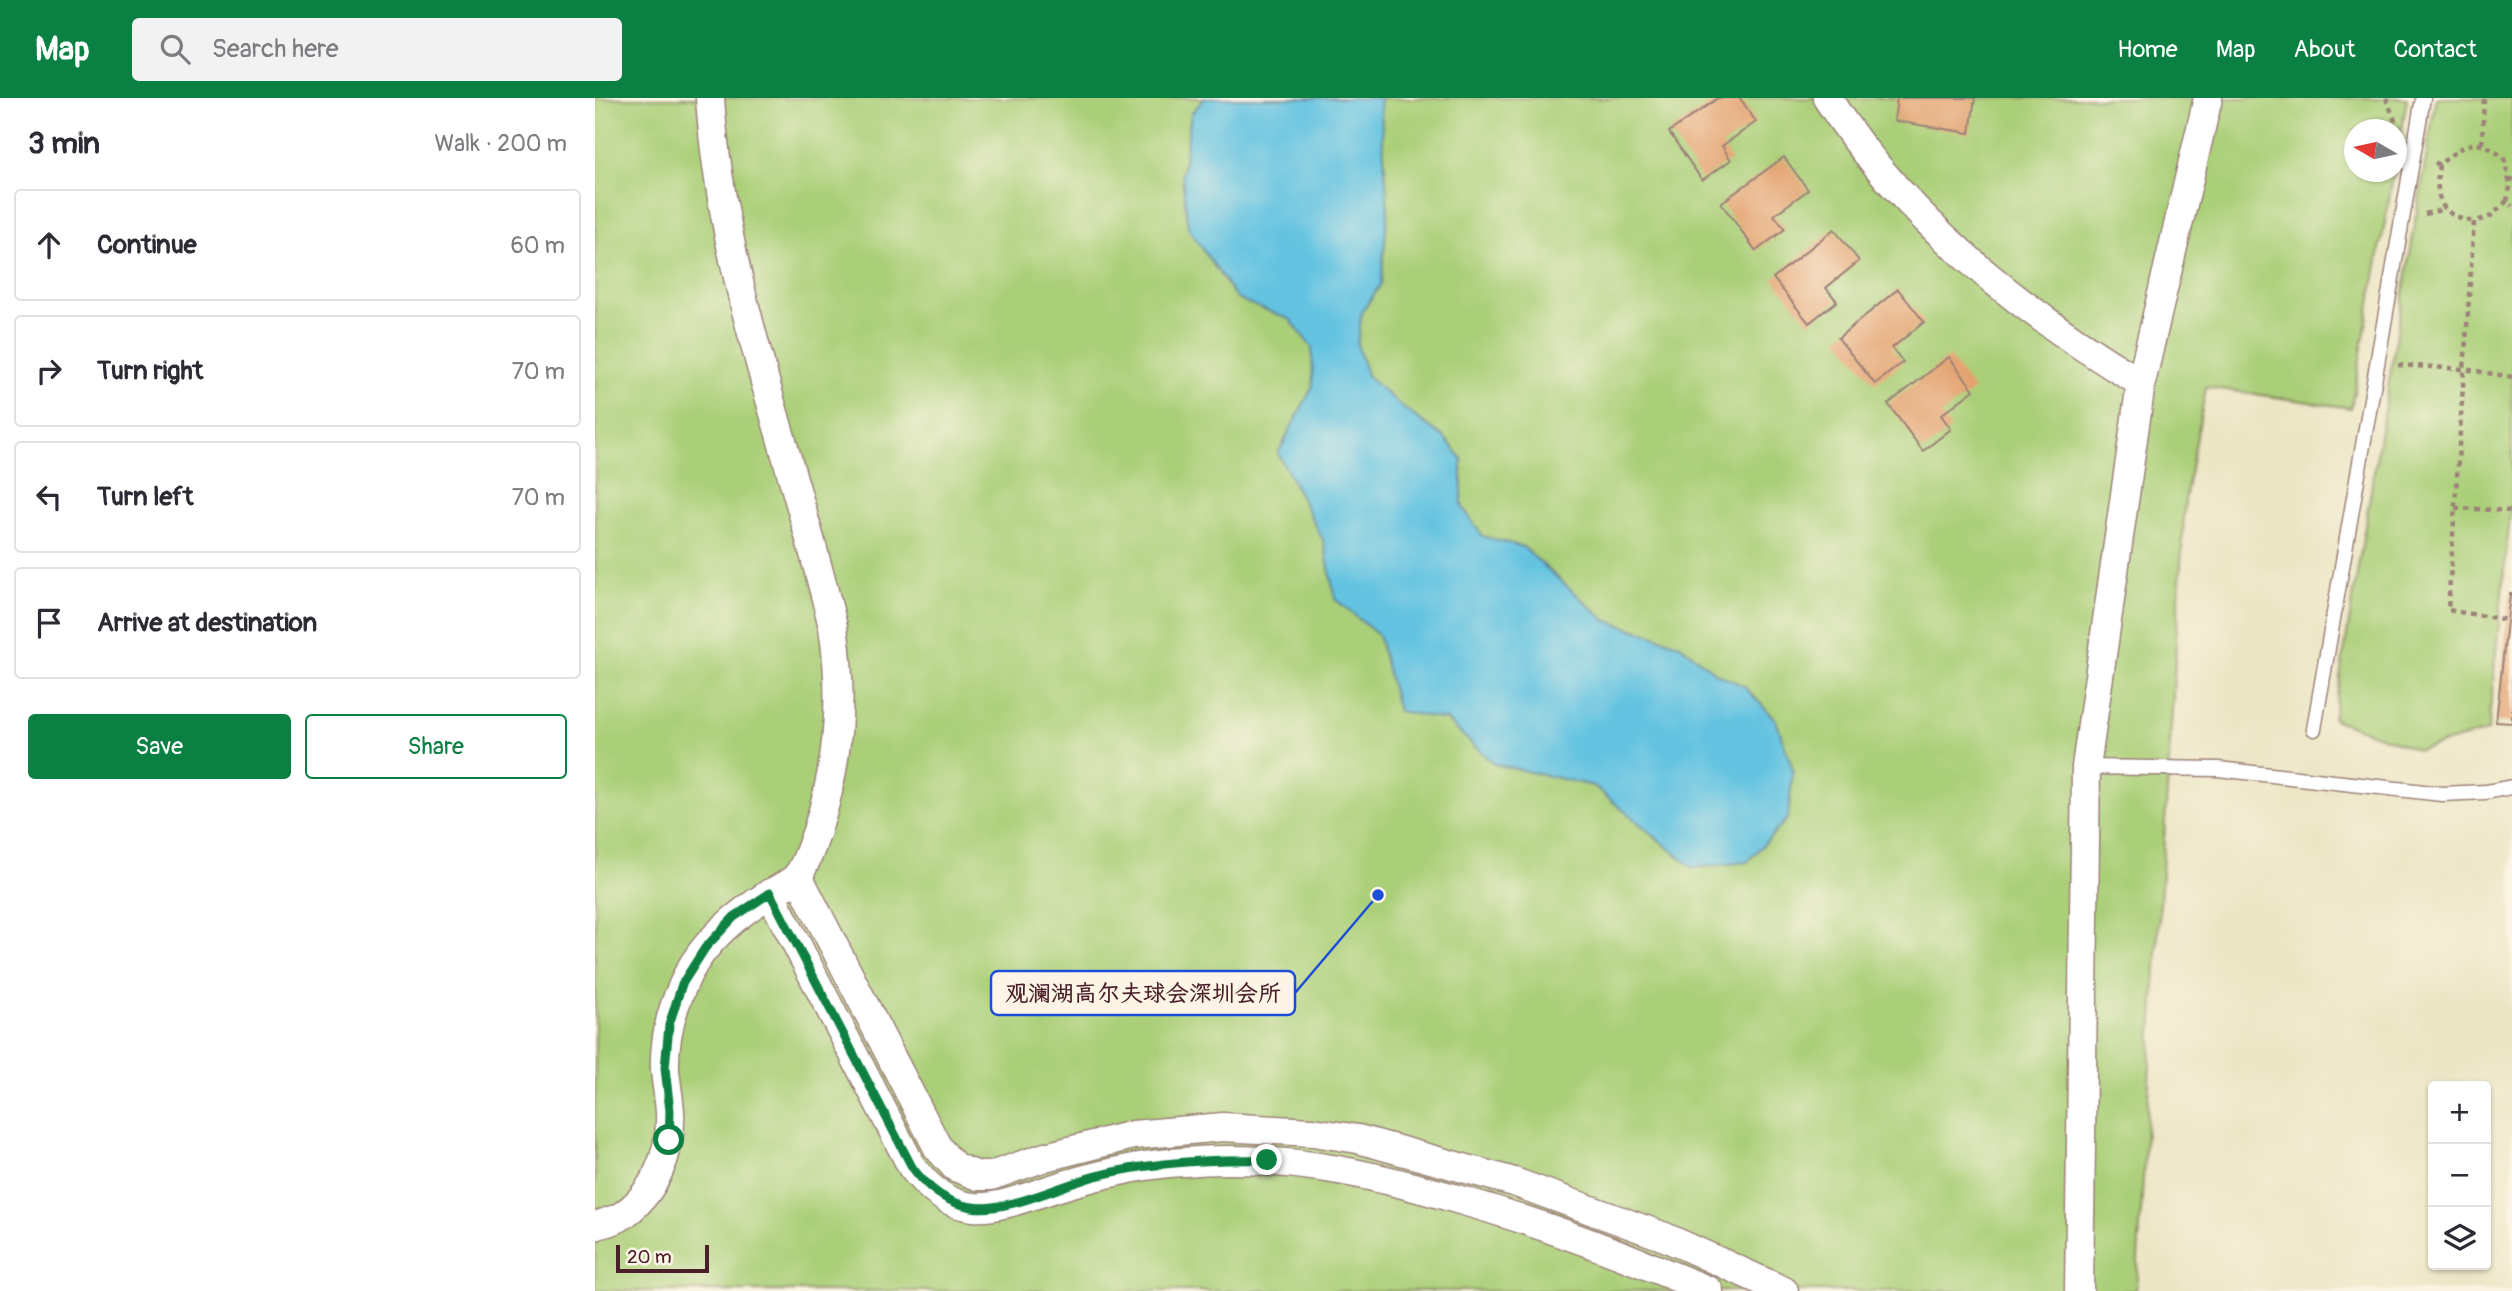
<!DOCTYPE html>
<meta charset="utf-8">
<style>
:root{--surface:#fff;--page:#f2f2f3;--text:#2b2b33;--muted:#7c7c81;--line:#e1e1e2;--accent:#0b8043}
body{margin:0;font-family:Pangolin,"LXGW WenKai TC",sans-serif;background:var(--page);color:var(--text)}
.controls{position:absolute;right:21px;bottom:21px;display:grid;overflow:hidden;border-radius:7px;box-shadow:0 2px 5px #0004}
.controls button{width:63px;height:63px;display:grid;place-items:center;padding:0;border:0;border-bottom:2px solid var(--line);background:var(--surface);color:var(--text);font:35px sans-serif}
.compass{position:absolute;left:1749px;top:21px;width:63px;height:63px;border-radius:50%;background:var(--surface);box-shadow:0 2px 5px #0004;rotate:279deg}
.scale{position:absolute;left:21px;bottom:18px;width:93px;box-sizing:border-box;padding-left:7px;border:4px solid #4a1f2b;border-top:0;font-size:19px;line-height:24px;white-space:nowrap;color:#4a1f2b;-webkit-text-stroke:5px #fcf5e5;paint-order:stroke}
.stop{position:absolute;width:21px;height:21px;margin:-16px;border:5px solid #0b8043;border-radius:50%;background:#fff}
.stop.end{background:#0b8043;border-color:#fff;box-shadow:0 2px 7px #0008}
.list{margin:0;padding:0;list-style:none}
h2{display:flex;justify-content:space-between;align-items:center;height:91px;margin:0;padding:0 28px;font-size:30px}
h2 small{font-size:23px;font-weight:400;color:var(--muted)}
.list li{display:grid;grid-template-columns:46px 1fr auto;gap:21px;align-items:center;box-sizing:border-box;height:112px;margin:0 14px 14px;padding:0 14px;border:2px solid var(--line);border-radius:7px}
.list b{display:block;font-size:26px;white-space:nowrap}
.list em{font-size:23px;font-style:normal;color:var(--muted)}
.actions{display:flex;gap:14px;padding:21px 28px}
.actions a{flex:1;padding:16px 0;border:2px solid var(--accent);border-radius:7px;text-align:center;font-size:24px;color:var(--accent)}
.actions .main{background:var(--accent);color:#fff}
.icon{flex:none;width:38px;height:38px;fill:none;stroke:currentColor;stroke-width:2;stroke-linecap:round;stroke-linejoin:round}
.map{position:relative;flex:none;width:1917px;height:1193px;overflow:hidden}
header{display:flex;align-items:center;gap:42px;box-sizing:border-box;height:98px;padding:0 35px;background:var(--accent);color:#fff}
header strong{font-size:33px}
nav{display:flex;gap:38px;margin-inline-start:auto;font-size:24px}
.search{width:490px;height:63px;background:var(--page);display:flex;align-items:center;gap:18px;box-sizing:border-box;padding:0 24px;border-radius:7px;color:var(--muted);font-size:26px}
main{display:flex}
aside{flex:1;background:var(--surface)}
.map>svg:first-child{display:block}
.green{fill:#aacf78;stroke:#7a7752;stroke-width:2}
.water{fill:#63c3e1;stroke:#567186;stroke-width:2}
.building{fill:#e3a16e}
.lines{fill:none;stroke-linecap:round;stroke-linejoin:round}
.service-casing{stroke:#9c8278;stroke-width:17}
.minor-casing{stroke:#9c8278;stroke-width:31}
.path{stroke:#9c8278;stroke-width:4.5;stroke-dasharray:5 5;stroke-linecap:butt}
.service{stroke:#fff;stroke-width:14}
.minor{stroke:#fff;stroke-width:28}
.route{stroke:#0b8043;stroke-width:9}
.leader{fill:none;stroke:#1d4ed8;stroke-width:2.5}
.callout-dot{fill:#1d4ed8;stroke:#fcf5e5;stroke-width:2.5}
.callout{fill:#fcf5e5;stroke:#1d4ed8;stroke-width:2.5}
.callout-label{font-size:23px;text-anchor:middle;font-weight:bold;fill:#4a1f2b}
</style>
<header>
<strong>Map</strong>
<div class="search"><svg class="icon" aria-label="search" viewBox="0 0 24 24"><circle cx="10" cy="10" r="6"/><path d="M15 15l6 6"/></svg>Search here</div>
<nav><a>Home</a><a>Map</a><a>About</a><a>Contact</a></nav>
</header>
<main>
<aside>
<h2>3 min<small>Walk · 200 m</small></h2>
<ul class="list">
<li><svg class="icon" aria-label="ahead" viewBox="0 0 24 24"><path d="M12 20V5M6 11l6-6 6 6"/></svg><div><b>Continue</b></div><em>60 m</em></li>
<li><svg class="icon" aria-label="right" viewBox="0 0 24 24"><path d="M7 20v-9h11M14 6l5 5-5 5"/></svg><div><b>Turn right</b></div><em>70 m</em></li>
<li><svg class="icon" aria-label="left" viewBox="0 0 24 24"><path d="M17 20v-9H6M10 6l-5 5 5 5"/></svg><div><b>Turn left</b></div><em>70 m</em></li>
<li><svg class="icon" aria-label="arrive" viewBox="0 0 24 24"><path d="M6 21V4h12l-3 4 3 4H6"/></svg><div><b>Arrive at destination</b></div></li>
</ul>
<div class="actions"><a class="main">Save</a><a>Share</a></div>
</aside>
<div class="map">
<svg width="1917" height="1193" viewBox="0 0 1917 1193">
<rect width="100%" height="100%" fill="#fcf5e5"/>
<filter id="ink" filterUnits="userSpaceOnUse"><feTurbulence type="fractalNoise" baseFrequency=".0143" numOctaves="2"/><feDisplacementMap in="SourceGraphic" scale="14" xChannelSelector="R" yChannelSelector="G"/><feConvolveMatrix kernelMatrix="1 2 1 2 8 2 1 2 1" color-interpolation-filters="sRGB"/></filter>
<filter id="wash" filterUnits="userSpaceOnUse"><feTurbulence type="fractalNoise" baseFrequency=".00686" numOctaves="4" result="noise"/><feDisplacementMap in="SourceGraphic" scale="28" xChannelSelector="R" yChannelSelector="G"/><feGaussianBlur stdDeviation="1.57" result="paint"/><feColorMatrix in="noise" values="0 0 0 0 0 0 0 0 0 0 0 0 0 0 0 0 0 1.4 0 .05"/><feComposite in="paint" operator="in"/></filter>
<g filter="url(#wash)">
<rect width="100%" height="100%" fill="#ede6c6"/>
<g class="green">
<polygon points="0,0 1812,0 1802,61 1801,32 1759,32 1759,74 1799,74 1756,310 1611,289 1590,402 1541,1193 0,1193"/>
<polygon points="1841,0 1917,0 1917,397 1893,633 1823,652 1738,621"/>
</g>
<polygon class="water" points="609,0 785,0 793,112 786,186 767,214 762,247 773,279 808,310 849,339 867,360 867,408 887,438 928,449 1010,522 1084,546 1122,576 1149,588 1181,622 1198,672 1193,720 1152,764 1098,770 999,688 899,666 851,622 803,613 783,537 740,501 729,444 683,355 718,288 717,250 695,221 642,201 593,130 587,76 596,16"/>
<g id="blocks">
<g class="building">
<polygon points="1123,0 1145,0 1161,24 1127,48 1136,62 1107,82 1074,34"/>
<polygon points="1302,0 1380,0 1375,35 1299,23"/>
<polygon points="1189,59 1213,92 1179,117 1190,131 1161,153 1126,105"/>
<polygon points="1239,131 1264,163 1231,190 1242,203 1214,225 1178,180"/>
<polygon points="1303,191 1329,224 1297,250 1308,264 1280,286 1243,240"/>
<polygon points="1354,259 1379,292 1346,317 1356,331 1328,353 1293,306"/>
<polygon points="1915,496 1917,496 1917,625 1901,624"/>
</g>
</g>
</g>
<g filter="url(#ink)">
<use href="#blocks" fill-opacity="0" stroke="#9c8278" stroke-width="2"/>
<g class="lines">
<g class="service-casing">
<g id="service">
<polyline points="1719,631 1828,0"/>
<polyline points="1491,669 1623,671 1847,696 1891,694 1917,689"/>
</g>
</g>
<g class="minor-casing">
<g id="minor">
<path d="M1232,0C1310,121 1423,212 1546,285"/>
<polyline points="203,778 343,1050 360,1069 383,1078 396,1078 450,1059 538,1037 628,1029 718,1034 763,1041 919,1084 1070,1139 1189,1193"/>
<path d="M175,795L317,1069C367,1135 410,1104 473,1086C511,1075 549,1066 588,1064C685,1056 772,1074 865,1102C950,1126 1032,1158 1114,1193"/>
<path d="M0,1128C8,1125 18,1123 25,1119C60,1097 77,1053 75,1014C74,999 71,985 70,971C69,943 76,914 87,889C102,850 134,822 168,800C178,793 196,786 203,777C212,765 217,746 222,733C244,665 249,599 238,529C196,352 127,183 115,0"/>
<polyline points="1484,1193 1491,669 1546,285 1613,0"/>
</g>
</g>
<g class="path">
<polyline points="1791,0 1801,25"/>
<polyline points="1887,46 1889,0"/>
<path d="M1840,64L1844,67C1869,45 1881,37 1909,60L1915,87"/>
<path d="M1844,67C1840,100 1843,117 1879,124"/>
<polyline points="1917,79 1912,103 1917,108"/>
<polyline points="1912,103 1896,118 1879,124 1853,512 1912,522"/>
<polyline points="1830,116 1850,111"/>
<polyline points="1803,267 1869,271 1917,279"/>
<polyline points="1860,410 1917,413"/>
</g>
<use href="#service" class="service"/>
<use href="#minor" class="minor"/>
</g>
</g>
<g class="lines" filter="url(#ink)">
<path class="route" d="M74,1042L75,1013L70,970L74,927L87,886L110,850L139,819L175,795L317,1069C332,1090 351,1105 377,1109C411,1115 466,1087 501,1078C557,1064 614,1061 672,1062"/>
</g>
<path class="leader" d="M783 797L700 895"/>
<circle class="callout-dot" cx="783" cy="797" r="7"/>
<rect class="callout" x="396" y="873" width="304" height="44" rx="7"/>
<g class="callout-label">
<text x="548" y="903">观澜湖高尔夫球会深圳会所</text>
</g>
</svg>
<div class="controls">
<button>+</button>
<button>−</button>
<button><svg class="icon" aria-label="layers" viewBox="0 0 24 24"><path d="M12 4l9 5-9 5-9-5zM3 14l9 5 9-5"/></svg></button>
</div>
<svg class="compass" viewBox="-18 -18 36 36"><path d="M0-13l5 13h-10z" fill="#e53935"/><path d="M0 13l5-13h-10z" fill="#7c7c81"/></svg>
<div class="scale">20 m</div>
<div class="stop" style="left:74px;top:1042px"></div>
<div class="stop end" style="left:672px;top:1062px"></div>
</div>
</main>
